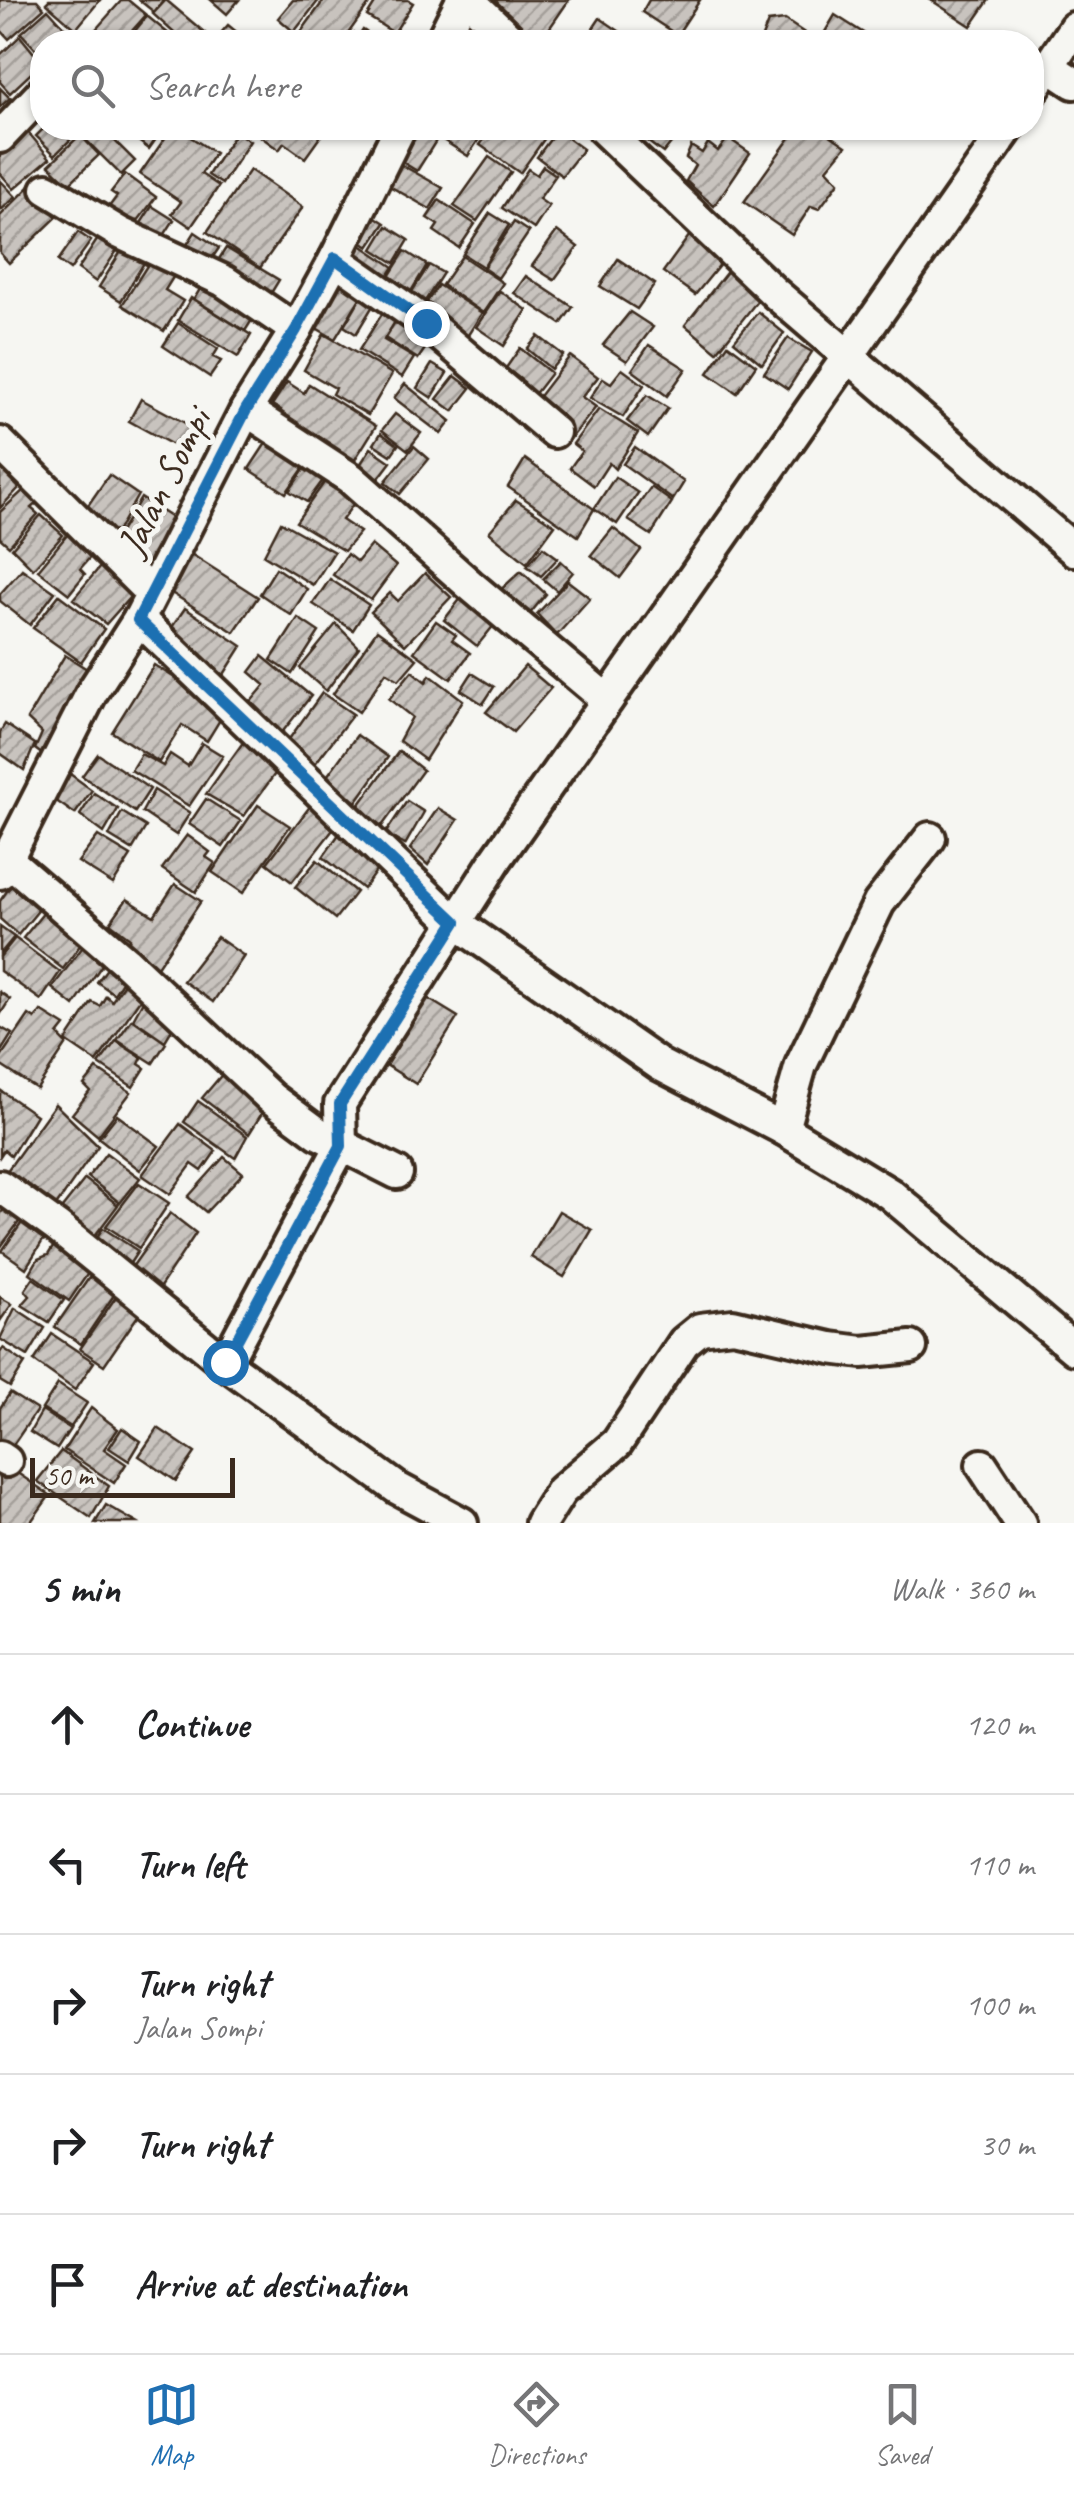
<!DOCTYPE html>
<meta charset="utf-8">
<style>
:root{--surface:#fff;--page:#f6f6f6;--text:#202124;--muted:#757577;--line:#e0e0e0;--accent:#1f6fb2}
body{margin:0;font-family:Caveat,sans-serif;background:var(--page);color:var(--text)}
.scale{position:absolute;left:30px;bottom:25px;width:205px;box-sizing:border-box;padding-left:10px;border:5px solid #3b2a1e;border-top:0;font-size:28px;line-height:35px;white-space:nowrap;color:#3b2a1e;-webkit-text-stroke:8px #f6f6f2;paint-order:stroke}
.stop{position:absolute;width:30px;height:30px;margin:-22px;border:8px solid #1f6fb2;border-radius:50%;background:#fff}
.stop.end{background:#1f6fb2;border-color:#fff;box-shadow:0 2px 10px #0008}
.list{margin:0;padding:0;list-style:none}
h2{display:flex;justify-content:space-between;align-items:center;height:130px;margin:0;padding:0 40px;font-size:42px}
h2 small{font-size:32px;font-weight:400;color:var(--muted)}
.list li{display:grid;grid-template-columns:65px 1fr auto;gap:30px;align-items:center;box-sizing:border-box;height:140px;padding:0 40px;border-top:2px solid var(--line)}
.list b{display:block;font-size:38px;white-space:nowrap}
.list p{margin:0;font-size:32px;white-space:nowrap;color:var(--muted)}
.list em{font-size:32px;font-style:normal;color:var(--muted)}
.icon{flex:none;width:55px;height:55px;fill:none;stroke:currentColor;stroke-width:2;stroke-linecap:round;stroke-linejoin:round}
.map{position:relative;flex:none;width:1074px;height:1523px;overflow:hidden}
.search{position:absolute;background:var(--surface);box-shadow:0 2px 8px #0004;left:30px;right:30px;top:30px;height:110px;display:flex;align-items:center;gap:25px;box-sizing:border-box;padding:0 35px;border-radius:40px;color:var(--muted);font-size:38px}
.sheet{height:830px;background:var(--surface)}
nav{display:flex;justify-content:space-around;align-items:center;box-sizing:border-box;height:140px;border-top:2px solid var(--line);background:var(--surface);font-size:28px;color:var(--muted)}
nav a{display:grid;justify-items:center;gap:5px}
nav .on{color:var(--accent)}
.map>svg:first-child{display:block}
.building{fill:url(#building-hatch);stroke:#3b2a1e;stroke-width:2.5}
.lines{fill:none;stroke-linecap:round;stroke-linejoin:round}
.minor-casing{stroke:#3b2a1e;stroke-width:38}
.minor{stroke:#f6f6f2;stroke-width:30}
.route{stroke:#1f6fb2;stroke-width:12}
.labels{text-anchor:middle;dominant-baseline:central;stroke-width:10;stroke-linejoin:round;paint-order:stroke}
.street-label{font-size:40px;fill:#3b2a1e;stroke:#f6f6f2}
</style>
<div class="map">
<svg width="1074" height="1523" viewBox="0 0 1074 1523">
<defs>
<pattern id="building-hatch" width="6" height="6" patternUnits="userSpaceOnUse" patternTransform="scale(2.5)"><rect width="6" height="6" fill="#c8c3be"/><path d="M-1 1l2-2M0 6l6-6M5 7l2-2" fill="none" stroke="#a49f9a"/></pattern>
</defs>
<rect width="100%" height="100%" fill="#f6f6f2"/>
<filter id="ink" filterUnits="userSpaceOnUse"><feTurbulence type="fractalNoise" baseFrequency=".01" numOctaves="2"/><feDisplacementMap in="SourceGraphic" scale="20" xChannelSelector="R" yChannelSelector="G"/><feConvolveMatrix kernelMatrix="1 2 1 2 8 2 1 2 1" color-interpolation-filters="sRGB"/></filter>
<g filter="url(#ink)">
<g class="building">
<polygon points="0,0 37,0 44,8 9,39 0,29"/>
<polygon points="49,0 100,0 76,29 46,3"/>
<polygon points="122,0 128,0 146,15 122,42 98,42 90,36"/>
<polygon points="139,0 164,0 154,12"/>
<polygon points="166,0 205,33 197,42 184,42 153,14"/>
<polygon points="211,0 239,0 227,14"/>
<polygon points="293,0 319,0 294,32 278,18"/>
<polygon points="324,0 372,0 342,42 316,42 301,32"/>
<polygon points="377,0 408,0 413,3 394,33 367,16"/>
<polygon points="478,0 569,0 540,42 532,42"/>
<polygon points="649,0 700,0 677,35 642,12"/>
<polygon points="931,0 989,0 971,26"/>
<polygon points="48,9 75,39 72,42 42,42 42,56 21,33"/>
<polygon points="835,15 876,41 875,42 819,42"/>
<polygon points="147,16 170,35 164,42 126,42"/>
<polygon points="600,18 622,33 616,42 584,42"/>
<polygon points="785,20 818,42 760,42 768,22"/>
<polygon points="228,25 249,42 213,42"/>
<polygon points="363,30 381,42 347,42 354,33 359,36"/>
<polygon points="475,31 493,42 465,42"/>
<polygon points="20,36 42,63 10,93 0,82 0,55"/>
<polygon points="0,88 10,98 0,107"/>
<polygon points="44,128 102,128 135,161 121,175 78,132 55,155 36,136"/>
<polygon points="127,128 151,128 147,132 156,139 149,149 125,131"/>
<polygon points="172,128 177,128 215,153 201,174 219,186 191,227 172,214 181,202 140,174"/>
<polygon points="249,128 321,128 325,130 305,158 284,143 279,150"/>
<polygon points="415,128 444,128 417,171 396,158"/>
<polygon points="446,128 486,128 468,156 440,138"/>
<polygon points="492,128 552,128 520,173 480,145"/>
<polygon points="639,128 661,128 675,138 663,153 635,132"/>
<polygon points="797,128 820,128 846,146 827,169 839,182 819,209 811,206 792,235 744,202"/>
<polygon points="557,130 583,149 562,176 537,157"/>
<polygon points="27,131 50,158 14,189 0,173 0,155"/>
<polygon points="236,132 250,141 222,184 208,175"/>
<polygon points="80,135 99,155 69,184 49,165"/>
<polygon points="728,138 750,153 714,206 686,181 695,165 686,158 691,146 702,153 708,143 718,151"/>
<polygon points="489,157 511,172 477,221 454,206"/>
<polygon points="398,163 443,188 430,209 386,184"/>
<polygon points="543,166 556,175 539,199 549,206 534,229 502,208 528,169 537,175"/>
<polygon points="250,170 303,207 260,268 207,232"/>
<polygon points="125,174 156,197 128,234 103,215 117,196 111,192"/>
<polygon points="0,180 16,197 0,211"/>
<polygon points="29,187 57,217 9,263 0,253 0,216"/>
<polygon points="439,200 475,224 459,248 434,231 438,225 427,218"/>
<polygon points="152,206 174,220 156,248 134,234"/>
<polygon points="365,210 385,223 369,247 349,234"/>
<polygon points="490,213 509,225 483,267 463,254"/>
<polygon points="514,222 529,232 498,278 483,268"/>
<polygon points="387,226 409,240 395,263 373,249"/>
<polygon points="105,228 124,240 96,282 78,269"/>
<polygon points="557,231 578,247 554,280 532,266"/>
<polygon points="78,232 91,241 70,270 58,261"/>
<polygon points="195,232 219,248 204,270 181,254"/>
<polygon points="689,236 695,241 697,237 726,257 695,295 663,272"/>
<polygon points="128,240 150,253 121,301 99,287"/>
<polygon points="361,245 394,267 380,288 347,266"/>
<polygon points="226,248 279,280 265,303 212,270"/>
<polygon points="405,251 427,265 404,303 381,289"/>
<polygon points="155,253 179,268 165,290 183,301 164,331 122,305"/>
<polygon points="462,256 503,283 483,313 442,285"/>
<polygon points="618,259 655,284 637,309 600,286"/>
<polygon points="733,264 765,291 717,352 685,325"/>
<polygon points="429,265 443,273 420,309 406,301"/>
<polygon points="209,274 261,306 245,331 194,299"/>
<polygon points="526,276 573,307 561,324 514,293"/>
<polygon points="333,278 362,295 335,339 306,322"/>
<polygon points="438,285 482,313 463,343 419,314"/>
<polygon points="500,291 527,310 504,346 476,327"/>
<polygon points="361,297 374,304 356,334 344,326"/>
<polygon points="191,298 251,335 238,357 178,320"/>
<polygon points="630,312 653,327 627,361 603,345"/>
<polygon points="758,312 784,333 762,364 734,341"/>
<polygon points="382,314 395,322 384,340 414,358 402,377 359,350"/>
<polygon points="408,315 422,324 416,334 429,343 418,359 385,338 395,322 401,326"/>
<polygon points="178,323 218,349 213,357 221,361 210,377 163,346"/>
<polygon points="324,334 392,374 368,415 332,394 335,388 304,370"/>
<polygon points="538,336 563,355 551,369 527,349"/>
<polygon points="788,338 812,352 788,389 764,373"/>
<polygon points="728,344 756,365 737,393 708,373"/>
<polygon points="649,345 686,369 667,396 632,370"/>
<polygon points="520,348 551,373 527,404 516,395 524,382 506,368"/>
<polygon points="570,356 598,377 582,397 596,407 568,442 530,408"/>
<polygon points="432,364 447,373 432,398 417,388"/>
<polygon points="622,369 644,385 623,417 590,398 603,378 611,383"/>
<polygon points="455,376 471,388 453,411 437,399"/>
<polygon points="287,382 304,393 309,384 376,426 349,469 274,421 281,410 272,405"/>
<polygon points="405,384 451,421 441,434 394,398"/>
<polygon points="647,395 668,408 648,437 627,421"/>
<polygon points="141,399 196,429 184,451 129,421"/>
<polygon points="599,409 638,433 615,469 609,463 594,486 570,468 582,451 573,444"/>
<polygon points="395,414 421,433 408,450 382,430"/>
<polygon points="381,433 398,445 391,455 374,444"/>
<polygon points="272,434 310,459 286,493 249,469"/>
<polygon points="414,446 429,459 400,494 385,482"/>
<polygon points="635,447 684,482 673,500 623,464"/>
<polygon points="371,448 391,462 370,490 352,477"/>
<polygon points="0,452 13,466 5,474 19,488 0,508"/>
<polygon points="525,459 594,509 578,536 508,487"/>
<polygon points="311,460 329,472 307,502 289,491"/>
<polygon points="331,473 359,496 342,520 360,532 344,551 296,522"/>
<polygon points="109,475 138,495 113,539 82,514"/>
<polygon points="615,477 638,493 617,524 594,509"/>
<polygon points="651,487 672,502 651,535 628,520"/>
<polygon points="26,488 38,502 31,508 38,514 9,546 0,538 0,512"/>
<polygon points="141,498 175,520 148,574 112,545"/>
<polygon points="516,500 555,525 527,563 489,532"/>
<polygon points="41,515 63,535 33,569 12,548"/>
<polygon points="281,522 334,552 313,585 264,555"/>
<polygon points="613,528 641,550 620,578 591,555"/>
<polygon points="68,534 93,554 80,569 85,574 69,594 38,570"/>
<polygon points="371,545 396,566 371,600 333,575 347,554 357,562"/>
<polygon points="543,547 558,558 541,576 527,566"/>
<polygon points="191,554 258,597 234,632 165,589"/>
<polygon points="105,561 137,589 106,624 73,599"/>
<polygon points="561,561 573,572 557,591 543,579"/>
<polygon points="276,568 307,589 291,615 260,594"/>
<polygon points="22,569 55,592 30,625 0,601 0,594"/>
<polygon points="521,571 546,594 524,621 496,594"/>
<polygon points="425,573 451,597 405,645 371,612 390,593 398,601"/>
<polygon points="330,579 369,605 353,630 313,604"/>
<polygon points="568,581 590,598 557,635 537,614"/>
<polygon points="465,593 499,619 477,646 444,620"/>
<polygon points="59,595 104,629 81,662 33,628"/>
<polygon points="185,608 242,646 223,676 164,639"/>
<polygon points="298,618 319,632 292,674 271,660"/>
<polygon points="436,621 456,635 452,640 470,653 451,679 414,652"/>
<polygon points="336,624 359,647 326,691 300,668"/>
<polygon points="377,630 417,659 399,680 386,672 359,712 333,694"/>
<polygon points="65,655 87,669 47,758 35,749 42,733 27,719"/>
<polygon points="262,656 311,696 276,740 243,711 265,685 250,672"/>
<polygon points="154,665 226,710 207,741 182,725 159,762 112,732"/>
<polygon points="525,666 551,688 513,732 486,712"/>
<polygon points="412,671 426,682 430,675 463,700 425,760 399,741 412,717 389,699"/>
<polygon points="472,673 494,687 483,704 461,690"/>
<polygon points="322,693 353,714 311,769 282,749"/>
<polygon points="5,724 35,744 24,770 0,753 0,732"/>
<polygon points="357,735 388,757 356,802 325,779"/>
<polygon points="244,741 280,767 244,816 206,794"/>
<polygon points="202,743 223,756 189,806 131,770 141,754 163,766 170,754 188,766"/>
<polygon points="399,751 423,770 382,826 357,808"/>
<polygon points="98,754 150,789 135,812 82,776"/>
<polygon points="70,774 92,790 75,814 52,798"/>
<polygon points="154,790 190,813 176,835 142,812"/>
<polygon points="94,793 118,809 104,833 80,815"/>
<polygon points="206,799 241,821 223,847 189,824"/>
<polygon points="407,801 424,812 405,845 385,834"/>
<polygon points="258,805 290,826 243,893 212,872"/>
<polygon points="311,805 336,826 292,882 267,863"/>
<polygon points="438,808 458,820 428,865 410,849"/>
<polygon points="122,812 146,827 132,850 109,836"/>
<polygon points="344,827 382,863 363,889 323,857"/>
<polygon points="187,835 210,852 206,857 215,863 196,892 162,869"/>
<polygon points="98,836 131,856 113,884 78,862"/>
<polygon points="317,860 356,892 335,919 295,887"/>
<polygon points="16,878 46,901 18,935 0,919 0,901"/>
<polygon points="175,884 201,901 153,973 123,952 130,938 110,923 127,899 154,916"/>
<polygon points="49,906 86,937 63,969 23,938"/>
<polygon points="0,927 14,937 0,954"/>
<polygon points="217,937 244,956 213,1002 183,981"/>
<polygon points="15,938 60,972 41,1000 0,971 0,957"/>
<polygon points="88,940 108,956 74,1006 52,988"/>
<polygon points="111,963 127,974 114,994 97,982"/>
<polygon points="125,982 143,995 97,1062 66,1041 92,1002 100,1006 106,996 112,1001"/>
<polygon points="0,992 10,999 0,1015"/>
<polygon points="427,998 458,1017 416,1084 386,1065"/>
<polygon points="144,999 174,1026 165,1041 133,1019"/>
<polygon points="41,1011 65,1026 58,1035 67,1044 37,1089 0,1065 0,1058 29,1015 35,1019"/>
<polygon points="132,1019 166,1043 153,1063 117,1040"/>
<polygon points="0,1027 12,1034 0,1053"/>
<polygon points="116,1041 142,1058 139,1064 145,1068 133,1087 99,1064"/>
<polygon points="97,1069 131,1092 98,1136 72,1114 90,1091 84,1085"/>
<polygon points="225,1071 269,1102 249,1134 202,1098"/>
<polygon points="0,1090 36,1115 11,1156 4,1150 0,1156"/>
<polygon points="198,1101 247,1136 235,1158 184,1122"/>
<polygon points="55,1104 98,1146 53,1210 4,1175"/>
<polygon points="117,1115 159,1146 140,1170 99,1138"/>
<polygon points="180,1124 216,1151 202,1171 192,1164 170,1194 142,1175"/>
<polygon points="106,1153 140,1178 120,1203 88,1177"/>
<polygon points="224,1157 243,1173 206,1212 188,1197"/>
<polygon points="85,1179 118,1205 87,1246 54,1218"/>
<polygon points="139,1183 169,1203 139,1248 106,1226"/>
<polygon points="8,1204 24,1215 0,1248 0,1214"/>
<polygon points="559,1211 592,1230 564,1277 531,1257"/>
<polygon points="170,1213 196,1233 158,1290 130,1270"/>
<polygon points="28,1214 50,1229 26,1268 2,1251"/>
<polygon points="103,1228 138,1251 123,1274 89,1249"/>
<polygon points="58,1239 93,1266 69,1301 30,1273 38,1259 48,1255"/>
<polygon points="91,1275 116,1292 81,1344 55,1327"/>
<polygon points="33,1278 64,1300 49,1322 22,1305 30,1296 25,1290"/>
<polygon points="120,1291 144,1307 104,1365 80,1349"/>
<polygon points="0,1297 12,1304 0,1321"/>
<polygon points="15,1308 45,1328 28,1356 0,1339"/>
<polygon points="52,1334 94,1362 75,1390 34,1361"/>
<polygon points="3,1348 25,1363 10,1387 0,1381 0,1353"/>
<polygon points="58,1384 87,1403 71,1427 42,1409"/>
<polygon points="10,1393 37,1410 9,1451 0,1445 0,1408"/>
<polygon points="91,1408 118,1429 104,1449 126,1464 114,1483 64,1450"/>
<polygon points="42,1411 70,1429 57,1449 30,1432"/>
<polygon points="122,1428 141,1441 129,1461 109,1448"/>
<polygon points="158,1428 195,1453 176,1481 139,1456"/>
<polygon points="61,1451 109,1486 91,1518 37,1481"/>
<polygon points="4,1464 50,1495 30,1523 0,1523 0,1470"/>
<polygon points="106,1505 137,1523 95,1523"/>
</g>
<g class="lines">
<g class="minor-casing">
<g id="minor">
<polyline points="469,0 513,42"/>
<polyline points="441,42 462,0"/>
<polyline points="1048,66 1074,83"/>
<polyline points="1032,91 1074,28"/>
<polyline points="602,128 776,294 1074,550"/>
<polyline points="0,137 42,93"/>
<polyline points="47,189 120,233 224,281 296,330"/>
<polyline points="335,259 426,323 554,432"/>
<polyline points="246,410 350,478 470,585 607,700"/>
<polyline points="0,443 151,593"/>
<polyline points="139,619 455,922 660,1065 783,1129 890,1194 1074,1349"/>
<polyline points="8,860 125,961 271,1098 318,1133 397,1173"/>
<polyline points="0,873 92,692 139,619 246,410 296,330 335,259 400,128"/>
<polyline points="783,1129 801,1065 879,903 930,838"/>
<polyline points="0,1186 57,1227 225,1363 341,1146 340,1104 497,858 1008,128"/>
<polyline points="225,1363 397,1488 462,1523"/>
<polyline points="0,1457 6,1461"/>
<polyline points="982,1465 1020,1523"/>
<polyline points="541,1523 561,1491 617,1443 684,1342 700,1329 733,1325 831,1348 862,1352 911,1347"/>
</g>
</g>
<use href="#minor" class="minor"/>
</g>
</g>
<g class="lines" filter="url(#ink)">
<polyline class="route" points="225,1362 341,1146 340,1104 456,922 138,620 246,410 296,330 335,258 426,323"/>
</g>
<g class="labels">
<g class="street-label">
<text transform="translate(164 482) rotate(-63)">Jalan Sompi</text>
</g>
</g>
</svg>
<div class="scale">50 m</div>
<div class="stop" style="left:225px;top:1362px"></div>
<div class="stop end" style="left:426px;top:323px"></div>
<div class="search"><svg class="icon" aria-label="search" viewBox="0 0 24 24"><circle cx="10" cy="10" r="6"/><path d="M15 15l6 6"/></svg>Search here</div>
</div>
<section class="sheet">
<h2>5 min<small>Walk · 360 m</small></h2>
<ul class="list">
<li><svg class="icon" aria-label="ahead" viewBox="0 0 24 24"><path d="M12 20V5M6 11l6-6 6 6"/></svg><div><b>Continue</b></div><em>120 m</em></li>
<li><svg class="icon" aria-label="left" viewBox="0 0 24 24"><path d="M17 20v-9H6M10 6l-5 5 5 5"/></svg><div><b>Turn left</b></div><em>110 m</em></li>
<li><svg class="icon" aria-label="right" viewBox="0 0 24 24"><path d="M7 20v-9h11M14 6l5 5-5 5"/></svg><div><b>Turn right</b><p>Jalan Sompi</p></div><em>100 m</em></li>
<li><svg class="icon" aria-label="right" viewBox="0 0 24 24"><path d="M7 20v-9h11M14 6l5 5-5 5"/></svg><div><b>Turn right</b></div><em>30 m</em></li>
<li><svg class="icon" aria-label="arrive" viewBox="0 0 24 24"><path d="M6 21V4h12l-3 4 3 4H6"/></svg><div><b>Arrive at destination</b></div></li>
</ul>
</section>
<nav>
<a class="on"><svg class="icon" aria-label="map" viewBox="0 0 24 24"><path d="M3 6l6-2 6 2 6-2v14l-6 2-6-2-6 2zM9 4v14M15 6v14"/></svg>Map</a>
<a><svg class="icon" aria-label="directions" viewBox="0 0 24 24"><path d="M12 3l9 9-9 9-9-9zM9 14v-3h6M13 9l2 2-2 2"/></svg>Directions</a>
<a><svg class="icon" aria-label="saved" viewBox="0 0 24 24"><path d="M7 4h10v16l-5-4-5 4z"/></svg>Saved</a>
</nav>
